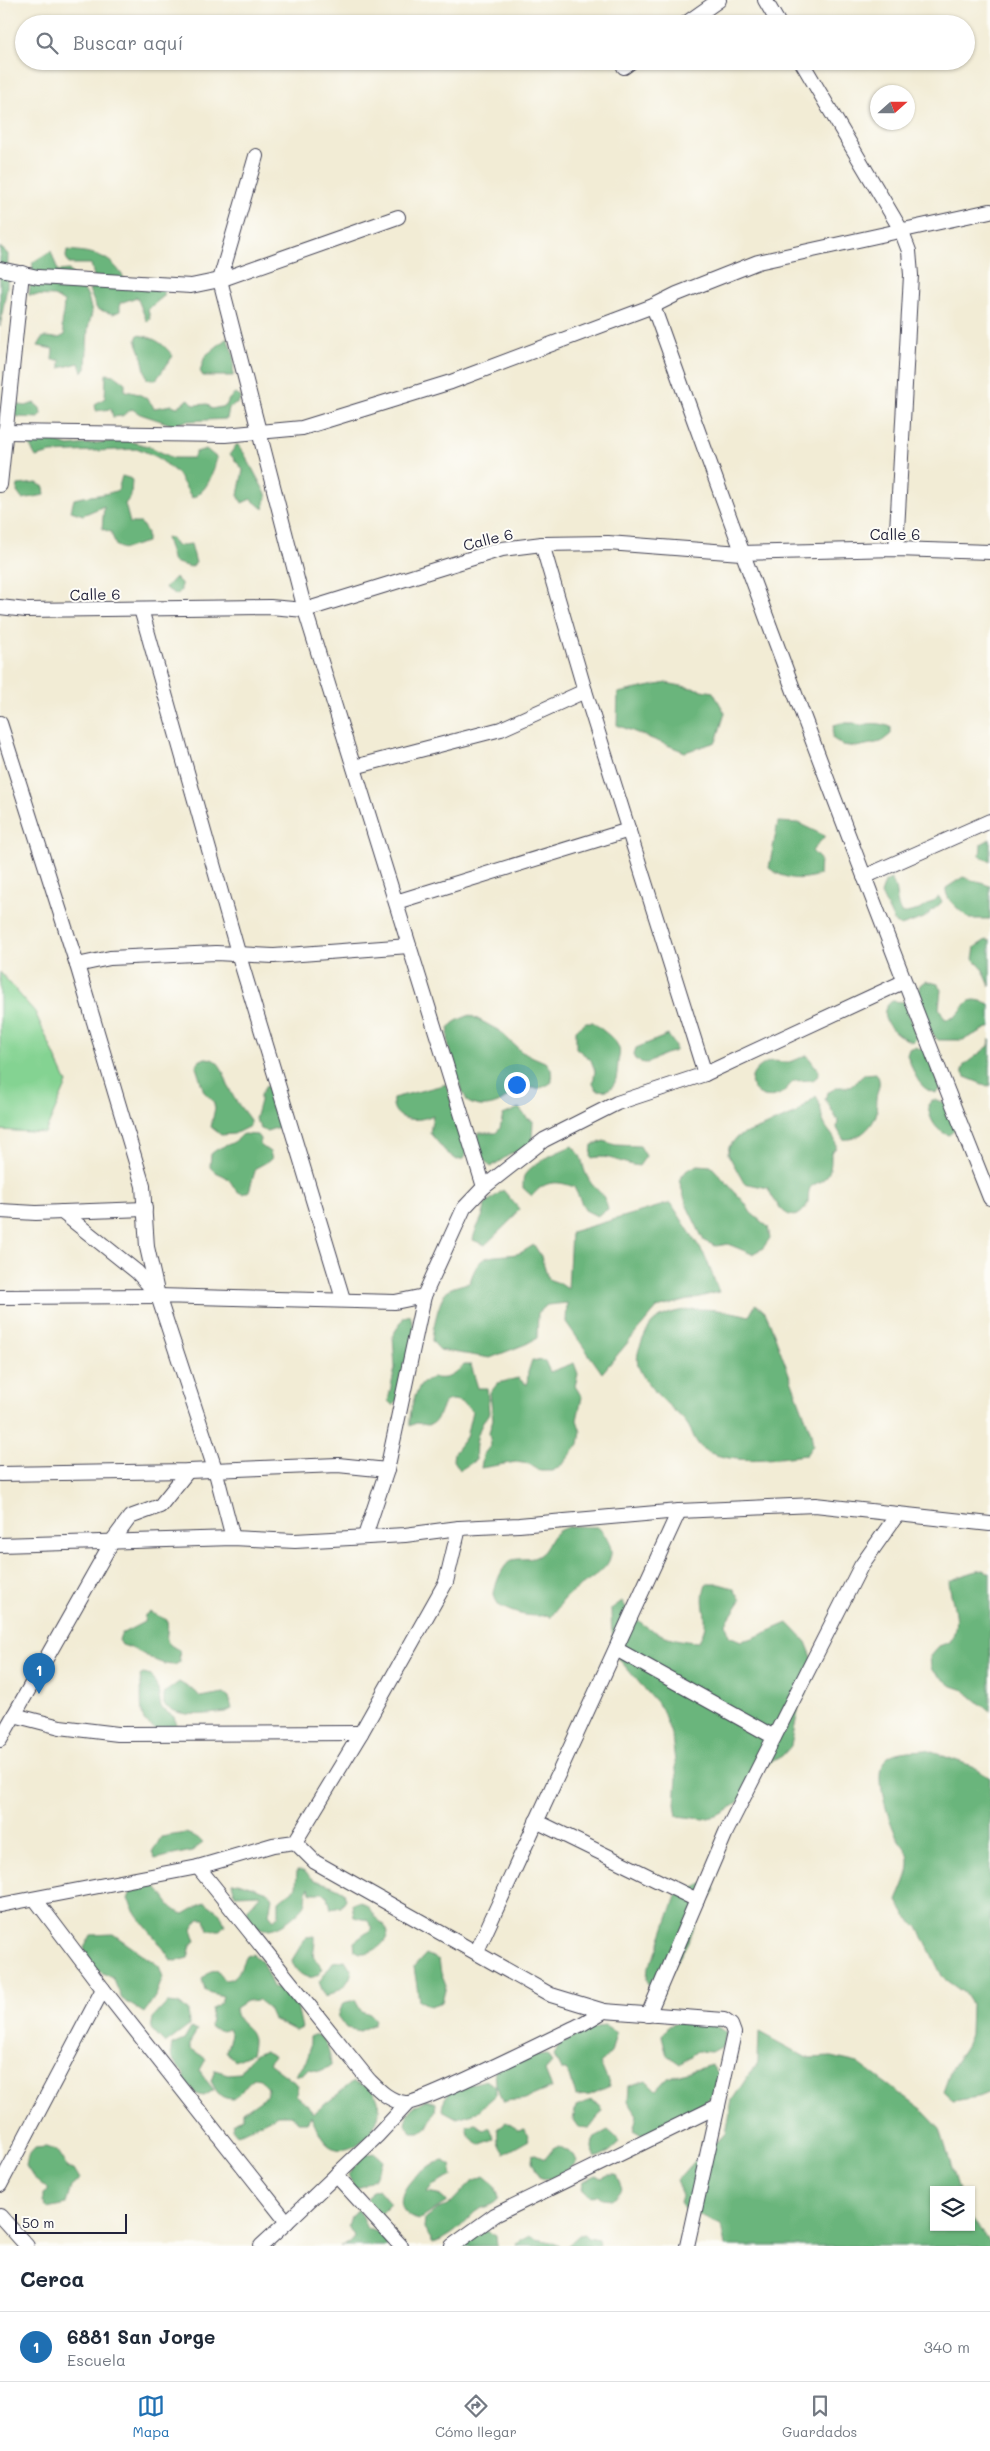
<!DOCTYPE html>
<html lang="es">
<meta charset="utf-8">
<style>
:root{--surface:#fff;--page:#f6f6f7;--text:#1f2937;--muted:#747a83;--line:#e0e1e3;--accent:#1f6fb2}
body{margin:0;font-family:Mali,sans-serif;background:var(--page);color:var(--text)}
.controls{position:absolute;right:15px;bottom:15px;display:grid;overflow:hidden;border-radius:0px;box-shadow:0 1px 4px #0004}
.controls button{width:45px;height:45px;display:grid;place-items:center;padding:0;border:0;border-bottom:1px solid var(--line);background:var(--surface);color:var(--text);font:25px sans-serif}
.compass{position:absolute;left:870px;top:85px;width:45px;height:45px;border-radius:50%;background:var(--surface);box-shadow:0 1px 4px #0004;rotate:69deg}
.scale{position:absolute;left:15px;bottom:12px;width:112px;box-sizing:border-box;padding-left:5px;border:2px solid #22223b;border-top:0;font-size:14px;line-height:18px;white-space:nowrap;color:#22223b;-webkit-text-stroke:4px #fdfcf7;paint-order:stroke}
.you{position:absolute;left:516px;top:1084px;width:18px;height:18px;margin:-12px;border:4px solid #fff;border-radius:50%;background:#1a73e8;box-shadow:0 0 0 8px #1a73e833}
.badge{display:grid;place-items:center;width:32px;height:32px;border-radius:50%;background:var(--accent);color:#fff;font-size:16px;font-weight:700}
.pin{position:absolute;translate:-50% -41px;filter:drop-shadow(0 1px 2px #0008)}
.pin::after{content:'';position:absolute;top:26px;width:18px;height:15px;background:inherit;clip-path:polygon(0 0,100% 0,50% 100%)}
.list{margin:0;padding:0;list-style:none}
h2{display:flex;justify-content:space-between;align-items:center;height:65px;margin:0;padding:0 20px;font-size:21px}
h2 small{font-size:16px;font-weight:400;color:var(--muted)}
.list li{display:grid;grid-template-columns:32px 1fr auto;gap:15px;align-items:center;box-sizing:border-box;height:70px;padding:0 20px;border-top:1px solid var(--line)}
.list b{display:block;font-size:19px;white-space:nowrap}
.list p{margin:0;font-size:16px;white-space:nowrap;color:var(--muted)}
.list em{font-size:16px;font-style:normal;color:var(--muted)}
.icon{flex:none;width:28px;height:28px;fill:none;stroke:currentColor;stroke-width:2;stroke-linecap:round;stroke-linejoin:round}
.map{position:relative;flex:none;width:990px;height:2246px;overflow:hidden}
.search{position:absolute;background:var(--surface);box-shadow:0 1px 4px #0004;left:15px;right:15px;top:15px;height:55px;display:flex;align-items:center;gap:12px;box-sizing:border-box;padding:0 18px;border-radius:28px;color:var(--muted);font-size:19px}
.sheet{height:135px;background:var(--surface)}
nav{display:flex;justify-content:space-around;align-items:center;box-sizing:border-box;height:70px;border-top:1px solid var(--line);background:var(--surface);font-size:14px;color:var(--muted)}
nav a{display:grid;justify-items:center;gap:2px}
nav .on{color:var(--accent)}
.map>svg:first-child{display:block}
.green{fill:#84d392;stroke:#537a66}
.forest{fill:#6bb57c;stroke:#466c5c}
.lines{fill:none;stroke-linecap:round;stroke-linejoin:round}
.minor-casing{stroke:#414052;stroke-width:16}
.minor{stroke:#fff;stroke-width:14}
.labels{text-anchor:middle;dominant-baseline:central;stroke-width:4;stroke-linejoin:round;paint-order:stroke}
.street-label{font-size:15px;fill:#22223b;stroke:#fdfcf7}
</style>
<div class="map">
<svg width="990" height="2246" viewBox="0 0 990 2246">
<rect width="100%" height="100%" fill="#fdfcf7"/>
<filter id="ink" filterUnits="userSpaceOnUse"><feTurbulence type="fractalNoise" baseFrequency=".02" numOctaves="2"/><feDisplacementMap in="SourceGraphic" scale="10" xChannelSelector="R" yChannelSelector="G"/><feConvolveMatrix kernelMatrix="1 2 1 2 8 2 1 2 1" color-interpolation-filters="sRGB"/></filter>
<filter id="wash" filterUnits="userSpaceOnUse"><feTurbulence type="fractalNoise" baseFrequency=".0096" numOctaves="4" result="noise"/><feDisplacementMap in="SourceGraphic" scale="20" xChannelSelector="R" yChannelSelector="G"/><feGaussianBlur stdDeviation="1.12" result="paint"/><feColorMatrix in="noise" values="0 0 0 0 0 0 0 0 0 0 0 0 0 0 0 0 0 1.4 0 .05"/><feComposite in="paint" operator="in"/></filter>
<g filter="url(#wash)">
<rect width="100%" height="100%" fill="#f2ecd5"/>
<polygon class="green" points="0,972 35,1012 67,1083 45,1133 0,1130"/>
<g class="forest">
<polygon points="0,247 8,254 7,286 0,327"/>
<path d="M67,250C102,253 114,257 130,289L164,279V296L148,309L150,319L147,322L137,297L120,303V311L113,314L97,309L89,290L96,285L91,264H69L66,257Z"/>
<polygon points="51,251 58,271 69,270 88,296 92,313 88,328 86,369 82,372 79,363 60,368 60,360 52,360 53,349 38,346 43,337 59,338 65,335 62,326 64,302 54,296 29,295 33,262"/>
<path d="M138,335C154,337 163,343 173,356L156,380L147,379L141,353L136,340Z"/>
<polygon points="227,338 234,355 233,376 203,376 200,371 205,356"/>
<path d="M106,374L114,375L125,383V391C138,393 148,396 154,408L172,405L177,407L189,399L194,405L208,404L211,409L226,406L229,399L235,394L241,397L238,403L229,408L227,419L187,421L173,425L140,414L132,409L122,416L113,417L111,409L96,411L95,404L105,398Z"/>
<polygon points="34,403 40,408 41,414 39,418 18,417 13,414 13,404 26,406"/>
<path d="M40,437L69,446L124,440L148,446L173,458H193L196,452L206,449L217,458C212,474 209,490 192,498L177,473L157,457L139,449L51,453L36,457L26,439Z"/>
<polygon points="237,444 244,453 267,496 263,509 251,499 242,503 238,495 243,470 230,454"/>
<path d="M122,476L132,479L131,496L125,504L130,523H141L147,533V542L123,549L116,546L111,532L102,529L104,506L83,515L71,511L74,499C89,495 104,496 118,490Z"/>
<polygon points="37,483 44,487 45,495 22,499 17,492 18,485"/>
<polygon points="166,538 171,538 176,546 191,544 196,563 191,567 173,562"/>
<polygon points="175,577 181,583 181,590 177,595 165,588"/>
<polygon points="666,683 713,692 725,713 716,742 685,752 617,725 618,693"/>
<path d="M841,723H854L861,726C870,722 881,723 891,727V734L881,742L856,747L842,745L832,738L834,725Z"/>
<path d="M778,822L798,823L825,836L812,851L820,859L819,875C800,881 785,880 769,868Z"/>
<polygon points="990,839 990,861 980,856 981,844"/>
<path d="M963,877L990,886V919H969C960,909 945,901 946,888Z"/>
<path d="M891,879C899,890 894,903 902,914L919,910L939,897L942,902L924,918L901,926L895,923L881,894L885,882Z"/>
<polygon points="986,940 990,941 990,986 982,968 973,959 975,947"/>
<path d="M926,981L938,984L941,990L939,1008L945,1019C962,1020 962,1000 974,1000C979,1000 985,1002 990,1004V1027L963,1040H938C927,1029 914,1001 921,985Z"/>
<path d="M892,1001L905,1002L917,1038L913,1042C896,1037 872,1016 892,1001Z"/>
<path d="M470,1015L498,1030L522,1052L547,1063L551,1069L552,1082C544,1088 537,1090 528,1087L523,1076L516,1080C514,1101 486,1113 468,1102C460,1089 442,1040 450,1027C453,1021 463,1018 470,1015Z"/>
<path d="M586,1022H593C600,1029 614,1037 618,1046C621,1052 619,1056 618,1062C617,1076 617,1094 597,1090L593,1084L595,1071L591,1060L576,1048V1030Z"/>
<path d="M668,1035L675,1045V1051C671,1053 667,1053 663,1055C651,1060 650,1067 636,1060L634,1054L636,1048Z"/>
<polygon points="990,1039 990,1087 965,1077 962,1071 964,1065 989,1046"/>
<path d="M915,1047L926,1051L941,1088L936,1093C917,1089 914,1071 907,1055L909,1049Z"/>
<path d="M807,1055L818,1070V1076L813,1080L794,1081C789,1085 786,1091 780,1094C760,1105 735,1080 766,1063C774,1059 780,1063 789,1062C795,1061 801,1057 807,1055Z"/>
<path d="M205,1058C223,1058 224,1077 230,1090C234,1100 244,1111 250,1120V1126L234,1134L221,1135L211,1127L215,1108L213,1101L204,1092L196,1067L199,1061Z"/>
<path d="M876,1073C883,1083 877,1089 876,1099C875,1105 878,1110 876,1115C872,1128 857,1141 843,1139L837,1128L838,1121L825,1099L827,1093L838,1087H850L865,1074Z"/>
<path d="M447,1084L456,1122L467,1153L463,1159L457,1160L446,1152L430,1133L433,1115C418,1123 390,1122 393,1098Z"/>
<polygon points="266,1086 272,1088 280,1120 279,1127 267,1131 261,1129 255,1119 260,1101 260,1095"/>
<path d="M816,1096C822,1105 820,1114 824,1123C828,1133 837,1136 836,1148L831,1152C831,1165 832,1176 819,1182C816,1184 812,1185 810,1188C807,1194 810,1201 806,1207C791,1230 774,1202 768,1188L744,1183L728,1154L729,1147L737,1137L795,1114Z"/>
<path d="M932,1100C952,1101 951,1110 958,1127L949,1135C935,1131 929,1118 928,1105Z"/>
<path d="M519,1108L527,1118L533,1121L532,1141L524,1150L512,1153L491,1167C482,1160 475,1144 478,1133H496L500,1128L503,1115Z"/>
<path d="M243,1134L257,1135L260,1139V1145L270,1152L272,1159L256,1168L249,1191L243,1194C233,1191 234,1184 227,1178C221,1173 215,1174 210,1167L211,1154C223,1143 231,1148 243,1134Z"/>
<path d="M604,1141L615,1145L640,1146L646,1156L639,1166C620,1164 611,1154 591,1158L592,1145Z"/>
<path d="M572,1146C586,1159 580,1164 588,1178C595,1192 604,1190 608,1209L597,1216L585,1210L574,1187C556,1180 544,1181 532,1196L523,1188C523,1185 523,1179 524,1176C531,1163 560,1151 572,1146Z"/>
<polygon points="698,1165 711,1166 745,1203 751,1213 768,1227 770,1238 763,1248 752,1254 728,1244 716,1246 704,1241 687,1206 679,1180 687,1170"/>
<path d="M503,1190L519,1209L512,1219L485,1245L473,1240C476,1224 484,1220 485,1204Z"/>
<path d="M671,1203L705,1256L719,1292L657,1308L602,1373L566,1322L567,1303L547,1305L538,1313L537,1338L526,1344L490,1358L440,1350L432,1341C432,1331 440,1295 448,1290C453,1286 463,1285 470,1282C480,1251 488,1258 516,1254C522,1253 528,1248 534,1245L541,1256L548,1279L559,1283L568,1289L571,1232Z"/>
<path d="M756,1304L765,1312L770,1323L811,1433L813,1445L806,1455C775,1458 738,1465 708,1452C693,1445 694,1430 683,1419C668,1404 647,1388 639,1368C635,1358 639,1348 643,1339C647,1330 651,1322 659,1318C684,1304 723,1309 749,1316Z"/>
<polygon points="410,1315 415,1330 397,1402 393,1406 388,1401 395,1368 393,1335 404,1317"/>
<polygon points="532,1360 545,1361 550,1372 574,1363 578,1374 575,1386 582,1397 577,1420 581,1432 579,1444 564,1463 553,1471 540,1471 529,1464 516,1462 481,1468 483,1455 491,1445 489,1432 493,1419 490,1393 498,1383 518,1378 527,1385 528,1372"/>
<path d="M464,1365H471L478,1388H487L489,1413C478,1428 474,1442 476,1460L460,1470L453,1459L454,1453L466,1437L472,1411C466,1403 448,1393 442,1407C439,1412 437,1425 428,1425C424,1425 420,1423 416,1423L410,1426C409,1413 415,1384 429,1379C434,1377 439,1379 445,1378C452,1377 459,1370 464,1365Z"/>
<path d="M573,1526L598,1527C631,1562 594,1575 570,1594C562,1600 556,1611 550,1618L548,1615C530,1618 514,1614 498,1605C497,1602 494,1597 494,1594C495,1584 503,1564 512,1560C519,1558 529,1560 536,1557C554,1548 544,1531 573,1526Z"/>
<path d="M984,1570L990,1573V1712L964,1690L952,1686L931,1669L930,1656L939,1646L950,1642C962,1621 951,1603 949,1581C961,1577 970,1571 984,1570Z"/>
<path d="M706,1584H719L733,1588L741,1600L726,1623L729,1636L741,1641L753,1638L788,1623L806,1642L816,1667L813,1680L799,1706L791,1746L782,1756L761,1768L739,1801L728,1810L717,1816L703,1819L677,1816L675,1804L677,1778L672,1737L662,1709L617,1657L612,1646L611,1609L622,1601C638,1628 667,1641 698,1642C714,1619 697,1608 706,1584Z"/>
<path d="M150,1612L167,1620C170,1638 159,1640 179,1650L180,1662L175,1665C156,1666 140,1649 122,1645L119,1640L121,1634L144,1622L145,1615Z"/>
<path d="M143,1674L152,1676L158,1690L161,1708L174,1717L177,1725L175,1728L158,1731L144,1721C139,1707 143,1691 140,1676Z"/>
<path d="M179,1682L196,1692L200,1697L224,1693L229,1697L232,1709L226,1712C206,1714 181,1719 164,1705V1693Z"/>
<path d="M926,1750L972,1766L990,1778V2092L978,2097L953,2101L943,2092L952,2067L966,2046L970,2034L971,2004L964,1993L943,1978L918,1927L905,1915L897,1901C902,1888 910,1874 909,1860C908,1849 902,1846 897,1837C889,1821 871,1771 888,1757C897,1750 915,1751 926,1750Z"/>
<polygon points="186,1833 198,1838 203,1843 192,1851 155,1859 152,1853 161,1837"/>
<path d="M297,1870C308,1870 309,1879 317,1881C327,1884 335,1886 344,1892L346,1899L341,1907L331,1909L328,1896L323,1893H311L309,1887C305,1893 308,1900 304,1906C288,1925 256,1945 247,1910L261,1894L235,1895L232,1883L238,1882L268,1892L272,1898L269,1914L274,1920L279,1914V1901L296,1887Z"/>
<path d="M150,1884C166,1890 164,1908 184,1914L205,1902L220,1913L225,1925L220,1930H208L205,1919H199L192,1929L196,1941L191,1945L188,1958L176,1961L171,1960C158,1938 138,1922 128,1899L132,1889Z"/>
<polygon points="702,1884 715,1889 709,1901 701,1911 691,1936 672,1971 660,2000 650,1990 647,1979 648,1966 655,1956 676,1896"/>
<path d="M360,1901C372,1908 368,1908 375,1917C381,1923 385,1923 388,1933C386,1946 367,1958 355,1951L354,1942L373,1928L367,1920L354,1917L352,1904Z"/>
<polygon points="113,1934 159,1966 163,1977 156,1995 144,2013 122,1999 113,1978 92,1968 84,1948 91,1935"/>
<path d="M315,1936C316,1954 307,1953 323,1968C314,1986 295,1975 292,1960L306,1937Z"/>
<path d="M253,1954L262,1962L273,1987L285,1990L295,1997L302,2028L296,2031L273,2019L268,2008L258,2000L246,2001L235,2008C236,2030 260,2023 251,2054L234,2061L226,2051L231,2034L228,2029L222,2031L210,2027L212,2009L221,2002L223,1996L205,1991L202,1979L211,1971L217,1970L224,1980C241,1979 239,1967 246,1956Z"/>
<polygon points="426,1954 439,1960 441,1973 446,1986 442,2002 430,2006 419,2000 414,1967"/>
<path d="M345,1960L352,1971C349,1986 338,1991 325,1997L319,1982L333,1962Z"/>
<polygon points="355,2000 361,2011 370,2014 375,2020 373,2024 360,2031 346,2028 338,2017 343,2003"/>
<polygon points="167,2003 178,2004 188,2010 189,2026 165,2044 151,2029 153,2018"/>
<polygon points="679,2022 714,2024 726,2033 724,2045 711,2052 697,2051 680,2064 667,2055 662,2036 669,2026"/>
<path d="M605,2026L616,2033L611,2053L600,2063L610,2086L590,2095L576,2096L570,2076L566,2070H561L554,2056L560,2043C576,2037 588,2027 605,2026Z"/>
<path d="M191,2028L197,2031L190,2042V2048L206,2059L200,2070L202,2075L214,2090L204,2096L198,2095L184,2081V2074C177,2066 168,2057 172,2045L184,2040Z"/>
<polygon points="759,2032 807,2058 832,2057 858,2063 922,2110 940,2129 959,2190 934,2190 934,2227 971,2227 971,2218 990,2241 990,2246 725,2246 721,2225 684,2209 680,2203 682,2195 676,2181 700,2154 726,2134 732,2100 758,2061"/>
<path d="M313,2035C327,2033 330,2054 331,2066L320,2071L308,2069L301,2075H295C308,2059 310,2058 310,2037Z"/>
<path d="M264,2051L274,2056L269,2063L298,2085L296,2095L308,2105L313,2114L354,2081C360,2084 370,2087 374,2092C392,2116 359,2158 333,2148C321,2143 317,2127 311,2116L307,2122H298L292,2115H278L237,2135L232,2129L233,2122L243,2118V2112L266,2096L268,2088L260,2079L254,2078C243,2086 243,2092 234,2099C220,2099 217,2093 211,2081L215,2070L228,2074L240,2073C246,2063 252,2053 264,2051Z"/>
<path d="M547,2054L552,2063L545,2071L552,2088C543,2091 534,2095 525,2099C519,2101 511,2099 504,2102L496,2085L495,2070L534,2055Z"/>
<path d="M711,2065L721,2076C716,2093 708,2104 690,2109L685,2117L642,2136L633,2131L637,2115L628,2101L629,2086L646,2080L656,2090L667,2078Z"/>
<path d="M486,2080L496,2087V2095L477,2112L457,2118L442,2110C444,2084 467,2086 486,2080Z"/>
<path d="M426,2100L436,2103L435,2111L426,2129L419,2132H412L405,2124C407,2111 414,2106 426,2100Z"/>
<polygon points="591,2100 600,2106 603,2111 590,2128 578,2127 573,2120 576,2106"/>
<path d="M506,2122L519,2130L525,2129L529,2140L504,2154C497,2145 497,2139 498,2128Z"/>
<polygon points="476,2124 484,2130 490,2127 494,2139 478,2145 468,2134 466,2125"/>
<polygon points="608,2130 616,2137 619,2143 609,2152 596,2158 592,2148 593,2138"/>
<polygon points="559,2146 574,2155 577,2161 572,2167 548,2180 539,2177 532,2161 533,2154 545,2159 553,2149"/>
<polygon points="46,2147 57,2151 67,2167 74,2169 80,2179 71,2187 66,2204 47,2208 43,2202 43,2194 49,2190 33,2177 26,2166 28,2156 35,2148"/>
<path d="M375,2153L383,2160C380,2176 369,2184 355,2189L348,2175L363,2155Z"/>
<path d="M444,2161L451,2165L453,2176L432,2186L427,2192L438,2194L447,2202L418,2220C378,2206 419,2164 444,2161Z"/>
<polygon points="596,2175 601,2178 608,2175 616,2175 622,2189 612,2200 602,2199 597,2195 591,2197 582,2189 584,2181"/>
<path d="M484,2176L495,2185L499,2198C493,2207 483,2206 475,2212C461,2226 453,2237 433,2243L424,2228L425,2219L438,2209L448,2206L471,2182Z"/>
<polygon points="378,2189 391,2204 380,2215 367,2199 372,2191"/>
<polygon points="359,2210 367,2229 378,2232 386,2239 387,2246 341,2246 350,2243 354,2236 348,2226 351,2216"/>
<polygon points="485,2230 496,2236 497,2246 461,2246"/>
<polygon points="585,2234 589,2238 598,2240 599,2246 567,2246 579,2235"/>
<path d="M530,2236C540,2242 550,2239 560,2246H517L516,2244Z"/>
</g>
</g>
<g filter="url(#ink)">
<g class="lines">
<g class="minor-casing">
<g id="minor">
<polyline points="765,0 779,24"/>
<polyline points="685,24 719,0"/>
<polyline points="801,61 901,230 909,251 911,275 896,549"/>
<polyline points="624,67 632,61"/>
<polyline points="256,156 220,280 305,610 484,1187"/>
<polyline points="0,269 38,277 191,286 220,280 398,217"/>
<path d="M653,306C760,605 872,903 990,1198"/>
<polyline points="4,432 225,435 302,428 451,382 653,306 677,294 758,262 990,211"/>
<polyline points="0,485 22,273"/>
<polyline points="542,544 585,691 705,1074"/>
<polyline points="0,607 26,610 270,607 305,610 502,549 542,544 608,543 741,553 896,549 990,552"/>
<polyline points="141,609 239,956 343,1299"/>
<polyline points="0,723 77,965 143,1186 147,1247 158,1296"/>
<polyline points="354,767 501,729 585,691"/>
<polyline points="864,877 990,821"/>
<polyline points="396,902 629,830"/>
<polyline points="77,965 110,958 216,953 274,956 409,946"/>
<polyline points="0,1211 36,1213 145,1209"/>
<polyline points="62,1212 137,1272 156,1293"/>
<polyline points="0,1297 158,1296"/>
<polyline points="0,1474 188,1471 338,1465 387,1470"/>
<polyline points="365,1536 387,1470 424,1296"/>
<polyline points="233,1538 215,1469 158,1296 395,1302 424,1296 464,1208 484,1187 544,1140 617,1103 705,1074 903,982"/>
<polyline points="0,1545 233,1538 295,1541 405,1535 459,1528 519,1525 679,1511 815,1505 990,1524"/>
<polyline points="616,1649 774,1737"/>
<polyline points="14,1715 60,1727 118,1734 361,1733"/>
<polyline points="0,1740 113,1540 130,1517 160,1506 188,1471"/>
<polyline points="536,1821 697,1900"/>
<path d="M198,1867L368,2079C379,2090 389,2101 405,2103C420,2105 558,2035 582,2024L604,2011L551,1995L315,1862L295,1842"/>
<polyline points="35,1899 103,1989 287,2222 261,2246"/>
<polyline points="0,1905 198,1867 273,1845 295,1842 361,1733 446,1582 459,1528"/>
<polyline points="477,1951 679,1511"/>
<polyline points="604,2011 724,2020 731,2025 734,2033 687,2246"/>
<polyline points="648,2015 726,1832 861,1566 897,1515"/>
<polyline points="336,2175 401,2246"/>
<polyline points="0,2185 103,1989"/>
<polyline points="0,2216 27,2246"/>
<polyline points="287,2222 377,2136 407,2104"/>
<polyline points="452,2246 495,2215 718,2106"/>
</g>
</g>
<use href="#minor" class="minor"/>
</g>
</g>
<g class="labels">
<g class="street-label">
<text x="895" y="534">Calle 6</text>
<text transform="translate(488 539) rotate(-14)">Calle 6</text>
<text transform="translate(95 594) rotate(-1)">Calle 6</text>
</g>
</g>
</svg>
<div class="controls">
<button><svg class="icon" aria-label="layers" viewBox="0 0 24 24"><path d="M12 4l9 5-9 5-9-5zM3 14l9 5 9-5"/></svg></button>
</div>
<svg class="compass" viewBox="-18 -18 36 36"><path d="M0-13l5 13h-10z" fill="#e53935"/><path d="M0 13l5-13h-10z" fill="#747a83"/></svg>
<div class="scale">50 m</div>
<div class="you"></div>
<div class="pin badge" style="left:39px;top:1694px">1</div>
<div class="search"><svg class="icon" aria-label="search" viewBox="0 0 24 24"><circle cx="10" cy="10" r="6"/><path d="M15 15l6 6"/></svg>Buscar aquí</div>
</div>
<section class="sheet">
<h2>Cerca<small></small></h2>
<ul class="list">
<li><span class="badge">1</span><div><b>6881 San Jorge</b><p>Escuela</p></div><em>340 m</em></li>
</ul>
</section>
<nav>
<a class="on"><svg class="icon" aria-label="map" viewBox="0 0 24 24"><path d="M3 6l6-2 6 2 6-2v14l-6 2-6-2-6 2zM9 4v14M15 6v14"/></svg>Mapa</a>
<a><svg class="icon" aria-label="directions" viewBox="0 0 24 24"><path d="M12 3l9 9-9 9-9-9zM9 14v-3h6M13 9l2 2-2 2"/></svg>Cómo llegar</a>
<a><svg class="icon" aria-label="saved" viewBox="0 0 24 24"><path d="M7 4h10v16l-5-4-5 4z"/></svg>Guardados</a>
</nav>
